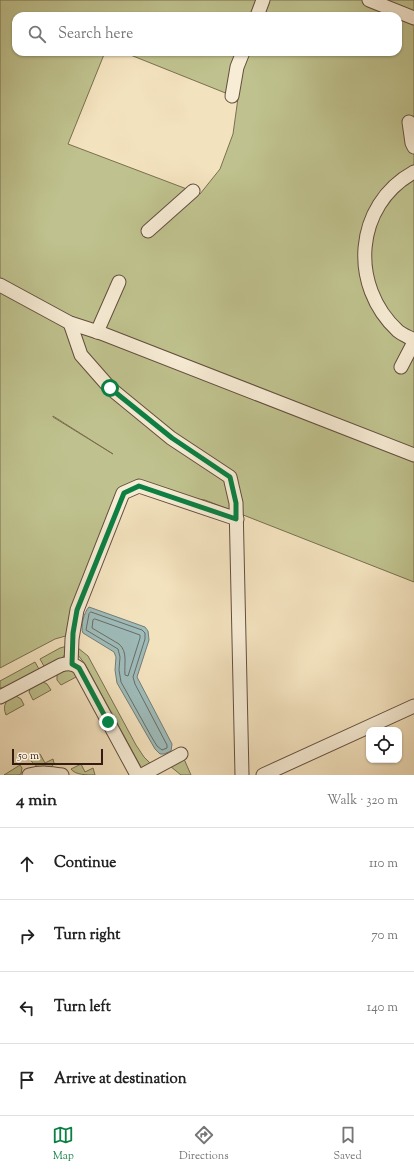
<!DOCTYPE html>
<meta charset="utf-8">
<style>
:root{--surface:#fff;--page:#f6f6f6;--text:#222;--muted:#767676;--line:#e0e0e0;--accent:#0b8043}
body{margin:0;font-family:"Sorts Mill Goudy",serif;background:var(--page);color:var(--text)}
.controls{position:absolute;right:12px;bottom:12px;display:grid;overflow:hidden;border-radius:8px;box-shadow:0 1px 3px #0004}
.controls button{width:36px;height:36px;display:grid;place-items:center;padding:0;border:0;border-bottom:1px solid var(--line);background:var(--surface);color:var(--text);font:20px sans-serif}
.scale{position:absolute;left:12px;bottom:10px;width:91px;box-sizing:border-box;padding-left:4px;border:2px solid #341c13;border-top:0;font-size:11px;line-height:14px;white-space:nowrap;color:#341c13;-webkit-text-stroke:3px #f7ecd5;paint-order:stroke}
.stop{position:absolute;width:12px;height:12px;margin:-9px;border:3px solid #0b8043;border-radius:50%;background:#fff}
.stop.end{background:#0b8043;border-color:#fff;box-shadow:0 1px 4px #0008}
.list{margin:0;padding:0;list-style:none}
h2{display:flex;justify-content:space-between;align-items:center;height:52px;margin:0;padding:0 16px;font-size:17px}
h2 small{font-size:13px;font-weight:400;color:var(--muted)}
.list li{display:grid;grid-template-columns:26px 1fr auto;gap:12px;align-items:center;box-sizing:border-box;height:72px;padding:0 16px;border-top:1px solid var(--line)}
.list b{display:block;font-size:15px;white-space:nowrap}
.list em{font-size:13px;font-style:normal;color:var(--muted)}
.icon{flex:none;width:22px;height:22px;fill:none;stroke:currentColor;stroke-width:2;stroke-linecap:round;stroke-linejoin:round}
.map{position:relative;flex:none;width:414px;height:775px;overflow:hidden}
.search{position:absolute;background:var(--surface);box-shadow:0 1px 3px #0004;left:12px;right:12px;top:12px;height:44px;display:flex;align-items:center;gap:10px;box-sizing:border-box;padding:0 14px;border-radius:12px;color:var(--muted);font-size:15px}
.sheet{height:340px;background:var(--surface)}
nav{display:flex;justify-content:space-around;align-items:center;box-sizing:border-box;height:56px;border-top:1px solid var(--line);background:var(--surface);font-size:11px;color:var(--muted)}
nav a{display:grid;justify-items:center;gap:2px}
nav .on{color:var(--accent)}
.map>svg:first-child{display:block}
.green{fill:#bfc28e;stroke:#7a6f50;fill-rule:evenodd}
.water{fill:#9ebcba;stroke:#747c77}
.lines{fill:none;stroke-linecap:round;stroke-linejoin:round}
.shore{stroke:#696c66;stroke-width:1}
.minor-casing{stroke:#644e3e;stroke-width:15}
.minor{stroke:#f7ecd5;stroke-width:13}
.route{stroke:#0b8043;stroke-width:5}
</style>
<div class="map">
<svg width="414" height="775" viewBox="0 0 414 775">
<rect width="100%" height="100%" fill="#f3e2be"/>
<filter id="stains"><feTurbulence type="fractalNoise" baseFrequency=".005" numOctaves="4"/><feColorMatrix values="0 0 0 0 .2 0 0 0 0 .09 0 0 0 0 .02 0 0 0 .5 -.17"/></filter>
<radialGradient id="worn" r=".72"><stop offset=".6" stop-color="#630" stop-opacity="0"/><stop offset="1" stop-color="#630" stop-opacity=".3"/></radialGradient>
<g class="green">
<path d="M0,0H414V168L375,206L364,280L414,344V582L205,500L119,489L69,635L55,639L0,668ZM16,16H398V52H123L238,98L233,134L220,169L200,194L68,144L105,52H16ZM53,416L113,454L53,417Z"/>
<polygon points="414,175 414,337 401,329 377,299 367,259 380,209"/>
<path d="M67,646C65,661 57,662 45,668L40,659L60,648Z"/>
<polygon points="78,648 88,656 136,745 144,757 151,764 142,769 85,664 78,655"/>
<polygon points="35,662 40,671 5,688 0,688 0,681"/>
<polygon points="70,669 78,676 61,685 57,680 57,674 60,671"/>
<polygon points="43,682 47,684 51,690 33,700 29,692 30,689"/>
<path d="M16,696L21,699L24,705L6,715C2,705 6,699 16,696Z"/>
<path d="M40,754L45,763L53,759L54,763C49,774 35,768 30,759Z"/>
<polygon points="184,759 191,775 181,775 170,766"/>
<path d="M81,764L85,772L93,768L95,775C87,775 75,775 71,769Z"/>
<polygon points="20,765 22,768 21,774 18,775 4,775"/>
</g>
<path class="water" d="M89,607L145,627L148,631L149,640L137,677L172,744L171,751L164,754H160L155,749L117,683L115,670L116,657L114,652L83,633C80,627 84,612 89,607Z"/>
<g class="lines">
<g class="shore">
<polygon points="91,612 142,630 145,633 145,639 133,677 135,684 167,745 167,748 162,750 157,746 151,736 121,682 119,670 120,657 118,649 86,630 89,614"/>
<path d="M95,619L140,635V638L128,676L125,675C124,663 128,652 119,644L92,628L93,620Z"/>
</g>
<g class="minor-casing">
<g id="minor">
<polyline points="369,0 414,18"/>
<polyline points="257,16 263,0"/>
<polyline points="232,96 237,67 243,52"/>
<polyline points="409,122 412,143 414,147"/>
<path d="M414,172C354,205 349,286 398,331C403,335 409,337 414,340"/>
<polyline points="148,231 193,191"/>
<polyline points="0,285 70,323 101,333 414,455"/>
<polyline points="70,323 81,355 110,388 171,438 230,477 236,503 242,775"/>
<polyline points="97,332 119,282"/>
<polyline points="401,367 414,342"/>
<polyline points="71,664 72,639 77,610 123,493 139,486 237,519"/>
<path d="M0,697L61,665C68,663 73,663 79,668L137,775"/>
<path d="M29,775C41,772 50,773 62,775"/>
<polyline points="142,775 181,754"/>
<polyline points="263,775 414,706"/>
</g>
</g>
<use href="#minor" class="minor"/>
</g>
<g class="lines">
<polyline class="route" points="108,722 79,668 72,664 73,633 77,610 124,493 139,486 236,519 236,503 230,477 172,438 110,388"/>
</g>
<rect width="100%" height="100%" filter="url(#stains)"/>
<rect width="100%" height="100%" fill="url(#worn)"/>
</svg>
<div class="controls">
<button><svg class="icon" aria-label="locate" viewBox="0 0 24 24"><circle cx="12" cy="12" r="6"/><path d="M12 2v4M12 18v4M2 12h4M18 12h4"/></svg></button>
</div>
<div class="scale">50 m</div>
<div class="stop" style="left:110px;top:388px"></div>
<div class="stop end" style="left:108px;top:722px"></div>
<div class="search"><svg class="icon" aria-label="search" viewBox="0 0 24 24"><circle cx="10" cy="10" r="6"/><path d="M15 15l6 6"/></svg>Search here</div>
</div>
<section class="sheet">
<h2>4 min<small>Walk · 320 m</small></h2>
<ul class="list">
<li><svg class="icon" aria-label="ahead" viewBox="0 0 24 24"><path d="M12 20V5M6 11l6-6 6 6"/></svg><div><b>Continue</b></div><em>110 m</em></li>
<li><svg class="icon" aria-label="right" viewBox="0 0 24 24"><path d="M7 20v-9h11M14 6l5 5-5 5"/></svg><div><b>Turn right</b></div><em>70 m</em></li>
<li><svg class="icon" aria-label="left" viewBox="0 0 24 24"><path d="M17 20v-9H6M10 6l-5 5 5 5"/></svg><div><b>Turn left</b></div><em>140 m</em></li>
<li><svg class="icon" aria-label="arrive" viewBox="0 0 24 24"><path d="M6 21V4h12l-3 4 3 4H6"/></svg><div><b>Arrive at destination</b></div></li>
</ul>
</section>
<nav>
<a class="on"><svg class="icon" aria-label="map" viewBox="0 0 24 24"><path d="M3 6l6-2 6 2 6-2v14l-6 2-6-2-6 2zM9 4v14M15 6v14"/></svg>Map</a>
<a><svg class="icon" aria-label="directions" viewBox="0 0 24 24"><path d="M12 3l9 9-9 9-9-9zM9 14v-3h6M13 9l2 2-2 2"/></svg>Directions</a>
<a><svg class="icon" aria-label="saved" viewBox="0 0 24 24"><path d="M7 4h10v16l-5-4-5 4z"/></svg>Saved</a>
</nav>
